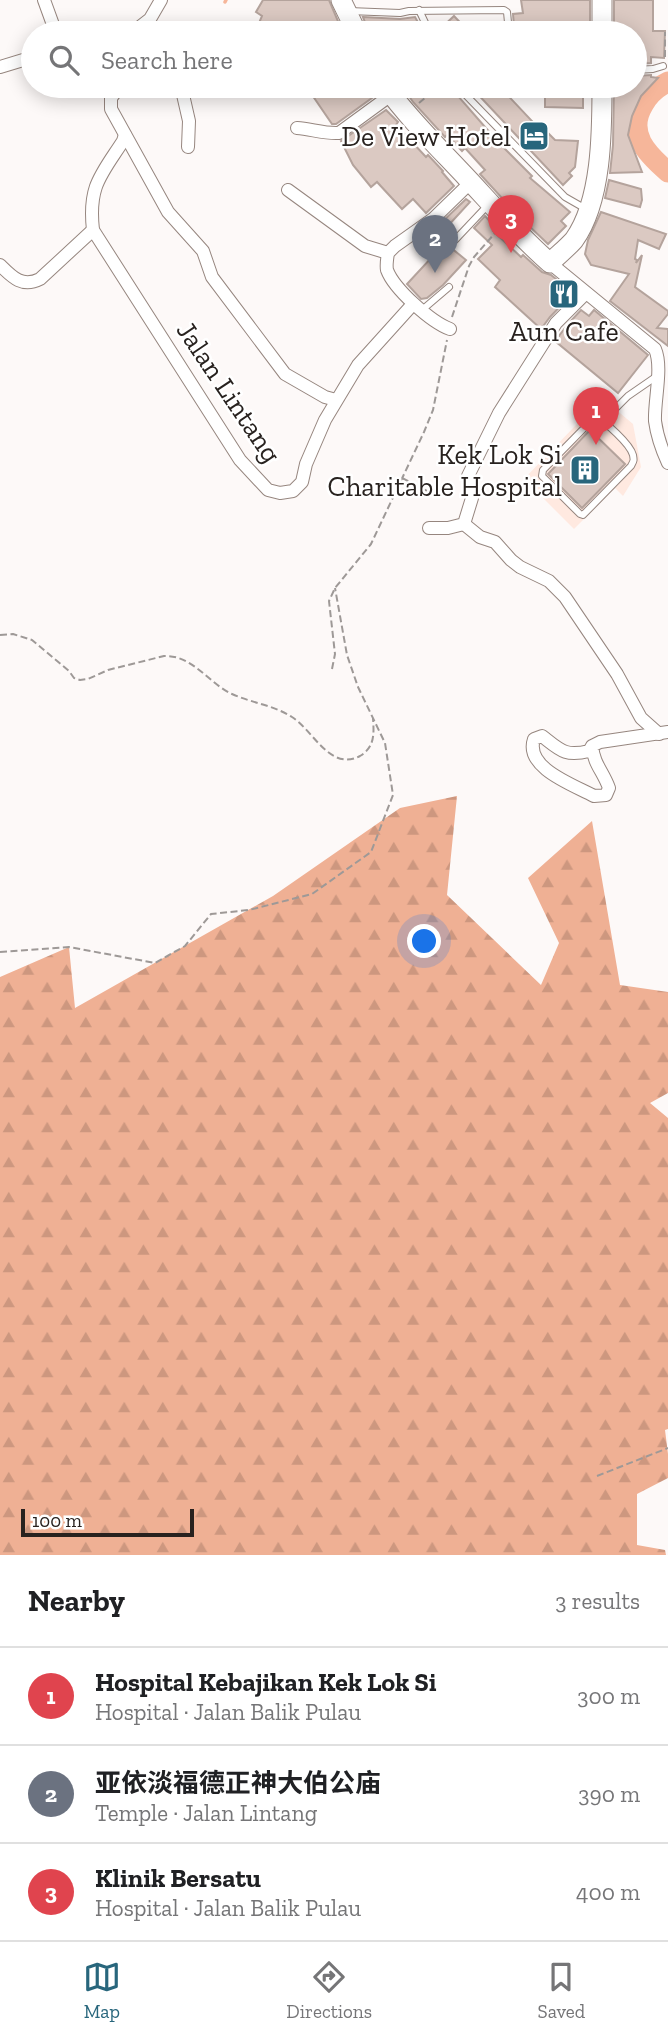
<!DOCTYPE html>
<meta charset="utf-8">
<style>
:root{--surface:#fff;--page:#f6f6f6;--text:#202124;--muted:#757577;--line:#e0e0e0;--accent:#28667c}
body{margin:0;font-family:"Zilla Slab","Noto Sans SC",serif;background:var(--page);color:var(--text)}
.scale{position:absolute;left:21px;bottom:18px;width:173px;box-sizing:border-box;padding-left:7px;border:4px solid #28221f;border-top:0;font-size:19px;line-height:24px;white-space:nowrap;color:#28221f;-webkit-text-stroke:5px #fff;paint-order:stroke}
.you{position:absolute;left:425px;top:942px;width:24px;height:24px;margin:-18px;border:5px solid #fff;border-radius:50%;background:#1a73e8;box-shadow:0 0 0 10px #1a73e833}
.badge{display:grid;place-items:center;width:46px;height:46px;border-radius:50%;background:var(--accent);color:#fff;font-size:23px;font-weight:700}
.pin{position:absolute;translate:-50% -58px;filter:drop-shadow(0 2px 4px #0008)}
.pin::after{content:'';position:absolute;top:37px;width:24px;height:21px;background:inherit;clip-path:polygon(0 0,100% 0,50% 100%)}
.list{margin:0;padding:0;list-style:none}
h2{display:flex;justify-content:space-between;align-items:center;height:91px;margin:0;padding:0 28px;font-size:30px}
h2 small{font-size:23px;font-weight:400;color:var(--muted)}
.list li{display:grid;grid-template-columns:46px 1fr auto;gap:21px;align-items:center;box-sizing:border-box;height:98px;padding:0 28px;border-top:2px solid var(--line)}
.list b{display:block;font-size:26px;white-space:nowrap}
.list p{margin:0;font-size:23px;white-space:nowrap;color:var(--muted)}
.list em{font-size:23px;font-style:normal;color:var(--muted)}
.icon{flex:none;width:38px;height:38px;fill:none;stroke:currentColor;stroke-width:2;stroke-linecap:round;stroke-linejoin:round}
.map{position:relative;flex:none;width:668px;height:1555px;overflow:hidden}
.search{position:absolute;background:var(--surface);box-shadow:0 4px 18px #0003;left:21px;right:21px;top:21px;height:77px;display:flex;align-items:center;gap:18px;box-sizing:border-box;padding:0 24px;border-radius:38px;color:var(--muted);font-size:26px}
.sheet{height:385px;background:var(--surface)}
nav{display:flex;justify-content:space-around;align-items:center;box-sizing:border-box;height:98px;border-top:2px solid var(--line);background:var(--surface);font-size:19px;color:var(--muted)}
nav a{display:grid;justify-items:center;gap:4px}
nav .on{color:var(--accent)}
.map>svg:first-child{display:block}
.built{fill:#ffe9e0}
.forest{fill:url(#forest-firs)}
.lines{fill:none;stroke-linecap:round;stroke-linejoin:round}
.stream{stroke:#f6b69a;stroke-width:3.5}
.river{stroke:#f6b69a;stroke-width:21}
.building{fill:#dbc9c2;stroke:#b4a39c;stroke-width:2}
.service-casing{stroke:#96867f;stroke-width:8}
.minor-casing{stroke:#96867f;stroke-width:14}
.primary-casing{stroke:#96867f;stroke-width:21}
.path{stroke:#9e9997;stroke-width:2;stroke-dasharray:7 3.5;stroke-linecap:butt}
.service{stroke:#fff;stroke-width:6}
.minor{stroke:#fff;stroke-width:12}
.primary{stroke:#fff;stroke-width:19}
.labels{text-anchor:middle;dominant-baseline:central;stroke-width:5;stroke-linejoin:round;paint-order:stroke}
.poi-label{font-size:28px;fill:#28221f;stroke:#fff;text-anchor:end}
.street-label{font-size:28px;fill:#28221f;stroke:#fff}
</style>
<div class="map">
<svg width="668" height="1555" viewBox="0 0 668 1555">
<defs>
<pattern id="forest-firs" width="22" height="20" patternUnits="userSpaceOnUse" patternTransform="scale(1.75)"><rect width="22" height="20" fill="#efb094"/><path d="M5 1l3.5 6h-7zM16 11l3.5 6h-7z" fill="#cd977f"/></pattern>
</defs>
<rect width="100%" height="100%" fill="#fdf9f8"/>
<polygon class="built" points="602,398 633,424 641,467 623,496 615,488 574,529 524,479"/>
<polygon class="forest" points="457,796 447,895 541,985 559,943 528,878 592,821 620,985 668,992 668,1093 650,1103 668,1118 668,1429 665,1430 668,1454 668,1478 637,1494 637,1545 665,1550 666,1555 0,1555 0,977 69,947 75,1008 273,896 400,808"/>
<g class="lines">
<polyline class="stream" points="225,2 226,0"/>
<path class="river" d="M668,82C657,87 649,94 643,105C626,133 647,154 668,172"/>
</g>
<g class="building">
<polygon points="263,0 329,0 343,33 264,33 257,28 262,16 256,12"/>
<polygon points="521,0 590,0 590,31 534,33 533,23 514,26 513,14 523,13"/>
<polygon points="614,0 653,0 653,31 665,31 664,58 651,57 651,63 635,64 635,33 614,33"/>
<polygon points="454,16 470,33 436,33"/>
<polygon points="363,17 400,19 415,17 424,33 369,33"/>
<polygon points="651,75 651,77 658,78 641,96 632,116 628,135 642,172 610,173 613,145 614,86 635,86 635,76"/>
<polygon points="306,86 373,86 376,95 336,124 332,124"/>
<polygon points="410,86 451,86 457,95 499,143 532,176 530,178 570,212 561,221 566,226 548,244 528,225 530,223 512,209 480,174 485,170 465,148 462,151 447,135 445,137 413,102 404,89"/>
<polygon points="470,86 499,86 545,135 545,130 555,140 578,141 575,167 569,173 572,176 563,185"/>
<polygon points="545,86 583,86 583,108 545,107"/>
<polygon points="386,110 398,122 396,125 426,157 428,155 443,171 442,172 454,186 426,213 413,199 402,209 377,182 371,187 353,165 341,141"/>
<polygon points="609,180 641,189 642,200 640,207 605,198"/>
<polygon points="466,199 470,202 446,228 441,223"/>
<polygon points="601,212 666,234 659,249 638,240 635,259 637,260 636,263 642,255 635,287 668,311 668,314 657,328 668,329 668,346 610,301 629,274 591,265 585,254 588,240"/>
<polygon points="485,216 496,228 493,231 521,257 523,255 542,272 551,275 573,293 550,317 541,329 495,287 500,280 478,259 492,245 474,228"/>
<polygon points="445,243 466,260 443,285 427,298 421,299 407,284"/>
<polygon points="581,310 589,316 594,310 648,355 618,393 555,341 569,323"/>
<polygon points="590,430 625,464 582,508 548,474"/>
</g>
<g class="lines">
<g class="service-casing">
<g id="service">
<polyline points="419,10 430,33"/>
<polyline points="349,11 400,13 409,11 504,10 507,12 509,33"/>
<polyline points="635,70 653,69 663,66"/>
<polyline points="457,86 565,197 586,209"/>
<polyline points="455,240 489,204"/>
<polyline points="422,310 449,287"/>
<path d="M595,417C605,421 630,444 633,455C634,461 634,460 631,466L583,515L580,514L542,476L543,470Z"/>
<polyline points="603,421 628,396 657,376"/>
</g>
</g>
<g class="minor-casing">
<g id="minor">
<polyline points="44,0 56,33"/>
<polyline points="132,33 150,19 161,0"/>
<polyline points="0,67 33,57"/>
<polyline points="120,86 111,98 111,109 168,212 203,251 212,277 285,374 325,397 336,400"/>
<polyline points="181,86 189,121 188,147"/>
<polyline points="235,86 239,88"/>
<path d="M297,128C311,129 325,134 339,133L391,95"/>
<path d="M125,135L123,141C101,175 88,186 93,230L240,460L268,490L280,493L293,491L302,482L306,464L325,420L358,365L413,304"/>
<polyline points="288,190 365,246 388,253"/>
<path d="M550,263L655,349C663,367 654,401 655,421C657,436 662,450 668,463"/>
<path d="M0,265C12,277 22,288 40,279L93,230"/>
<path d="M450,329C431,322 394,289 387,270C386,265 387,259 388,253L395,246L433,219L471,182"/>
<polyline points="464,524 480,537 495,542 511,560 520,567 549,581 565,597 617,674 641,718 659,734"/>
<polyline points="429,528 448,528 464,524 472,498 468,476 499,413 556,323 586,293"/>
<path d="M592,746C594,765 603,771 609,788L606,795L594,796C574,785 524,768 534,739L542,736C560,750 565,757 589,751L592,746L600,742L668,732"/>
</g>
</g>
<g class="primary-casing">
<g id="primary">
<polyline points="341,0 357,33"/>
<polyline points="602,0 602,33"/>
<path d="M385,86C409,119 439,148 467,178C494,207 520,237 550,263C558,255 567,248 574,240C602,201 602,132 602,86"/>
</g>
</g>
<g class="path">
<polyline points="665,57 665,32"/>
<polyline points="419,103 439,86"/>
<polyline points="452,317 469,266 474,257 495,233"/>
<polyline points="402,478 439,497"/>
<path d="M0,635L13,634L32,640L69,671L74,678L80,680L88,679L108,670L164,656C193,655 208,683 232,694C252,703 273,705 292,717C313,730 330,772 360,756C375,747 374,734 373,718"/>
<polyline points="332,669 335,654 329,601 335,588 371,544 424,432 433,410 447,340"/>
<polyline points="0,952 69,947 155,963 185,946 211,914 249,910 312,894 371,852 393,795 385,743 358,687 347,655 335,588"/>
<polyline points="597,1476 668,1448"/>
</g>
<use href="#service" class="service"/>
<use href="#minor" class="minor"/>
<use href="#primary" class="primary"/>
</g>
<defs>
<g id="hotel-square" transform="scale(1.575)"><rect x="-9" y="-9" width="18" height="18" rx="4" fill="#28667c" stroke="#fff"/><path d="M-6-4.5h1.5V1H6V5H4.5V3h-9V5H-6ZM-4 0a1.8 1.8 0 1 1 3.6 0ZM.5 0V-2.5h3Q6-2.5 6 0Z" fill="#fff"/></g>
<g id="restaurant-square" transform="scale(1.575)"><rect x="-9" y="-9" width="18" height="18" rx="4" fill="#28667c" stroke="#fff"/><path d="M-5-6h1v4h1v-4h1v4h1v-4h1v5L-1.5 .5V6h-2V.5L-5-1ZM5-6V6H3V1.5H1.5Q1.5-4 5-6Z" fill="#fff"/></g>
<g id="building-square" transform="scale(1.575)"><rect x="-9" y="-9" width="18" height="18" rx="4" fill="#28667c" stroke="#fff"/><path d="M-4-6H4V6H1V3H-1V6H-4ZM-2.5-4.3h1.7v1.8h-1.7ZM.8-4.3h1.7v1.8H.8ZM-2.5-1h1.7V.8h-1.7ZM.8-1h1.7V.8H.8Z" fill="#fff"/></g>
</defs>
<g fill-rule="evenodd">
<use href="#hotel-square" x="534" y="136"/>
<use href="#restaurant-square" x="564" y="294"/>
<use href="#building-square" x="585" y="470"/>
</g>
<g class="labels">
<g class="poi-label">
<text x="511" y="136">De View Hotel</text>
<text x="564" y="331" text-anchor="middle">Aun Cafe</text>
<text x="562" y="454">Kek Lok Si<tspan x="562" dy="32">Charitable Hospital</tspan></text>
</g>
<g class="street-label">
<text transform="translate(229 392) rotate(56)">Jalan Lintang</text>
</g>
</g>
</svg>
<div class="scale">100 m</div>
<div class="you"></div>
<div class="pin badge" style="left:596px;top:445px;background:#e0444e">1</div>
<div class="pin badge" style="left:435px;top:273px;background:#6b7280">2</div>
<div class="pin badge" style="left:511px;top:253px;background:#e0444e">3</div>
<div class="search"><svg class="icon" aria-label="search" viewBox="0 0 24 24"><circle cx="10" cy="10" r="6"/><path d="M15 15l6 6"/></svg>Search here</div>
</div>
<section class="sheet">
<h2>Nearby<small>3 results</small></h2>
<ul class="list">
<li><span class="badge" style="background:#e0444e">1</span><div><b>Hospital Kebajikan Kek Lok Si</b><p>Hospital · Jalan Balik Pulau</p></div><em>300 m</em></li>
<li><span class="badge" style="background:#6b7280">2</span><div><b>亚依淡福德正神大伯公庙</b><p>Temple · Jalan Lintang</p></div><em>390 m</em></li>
<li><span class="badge" style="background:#e0444e">3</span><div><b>Klinik Bersatu</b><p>Hospital · Jalan Balik Pulau</p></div><em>400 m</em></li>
</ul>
</section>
<nav>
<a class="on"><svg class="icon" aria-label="map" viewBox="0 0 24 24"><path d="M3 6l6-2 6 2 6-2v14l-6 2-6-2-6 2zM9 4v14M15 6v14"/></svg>Map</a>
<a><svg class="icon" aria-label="directions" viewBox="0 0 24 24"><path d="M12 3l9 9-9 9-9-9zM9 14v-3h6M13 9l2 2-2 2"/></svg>Directions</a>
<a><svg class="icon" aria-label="saved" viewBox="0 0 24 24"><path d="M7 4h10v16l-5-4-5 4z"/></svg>Saved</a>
</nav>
